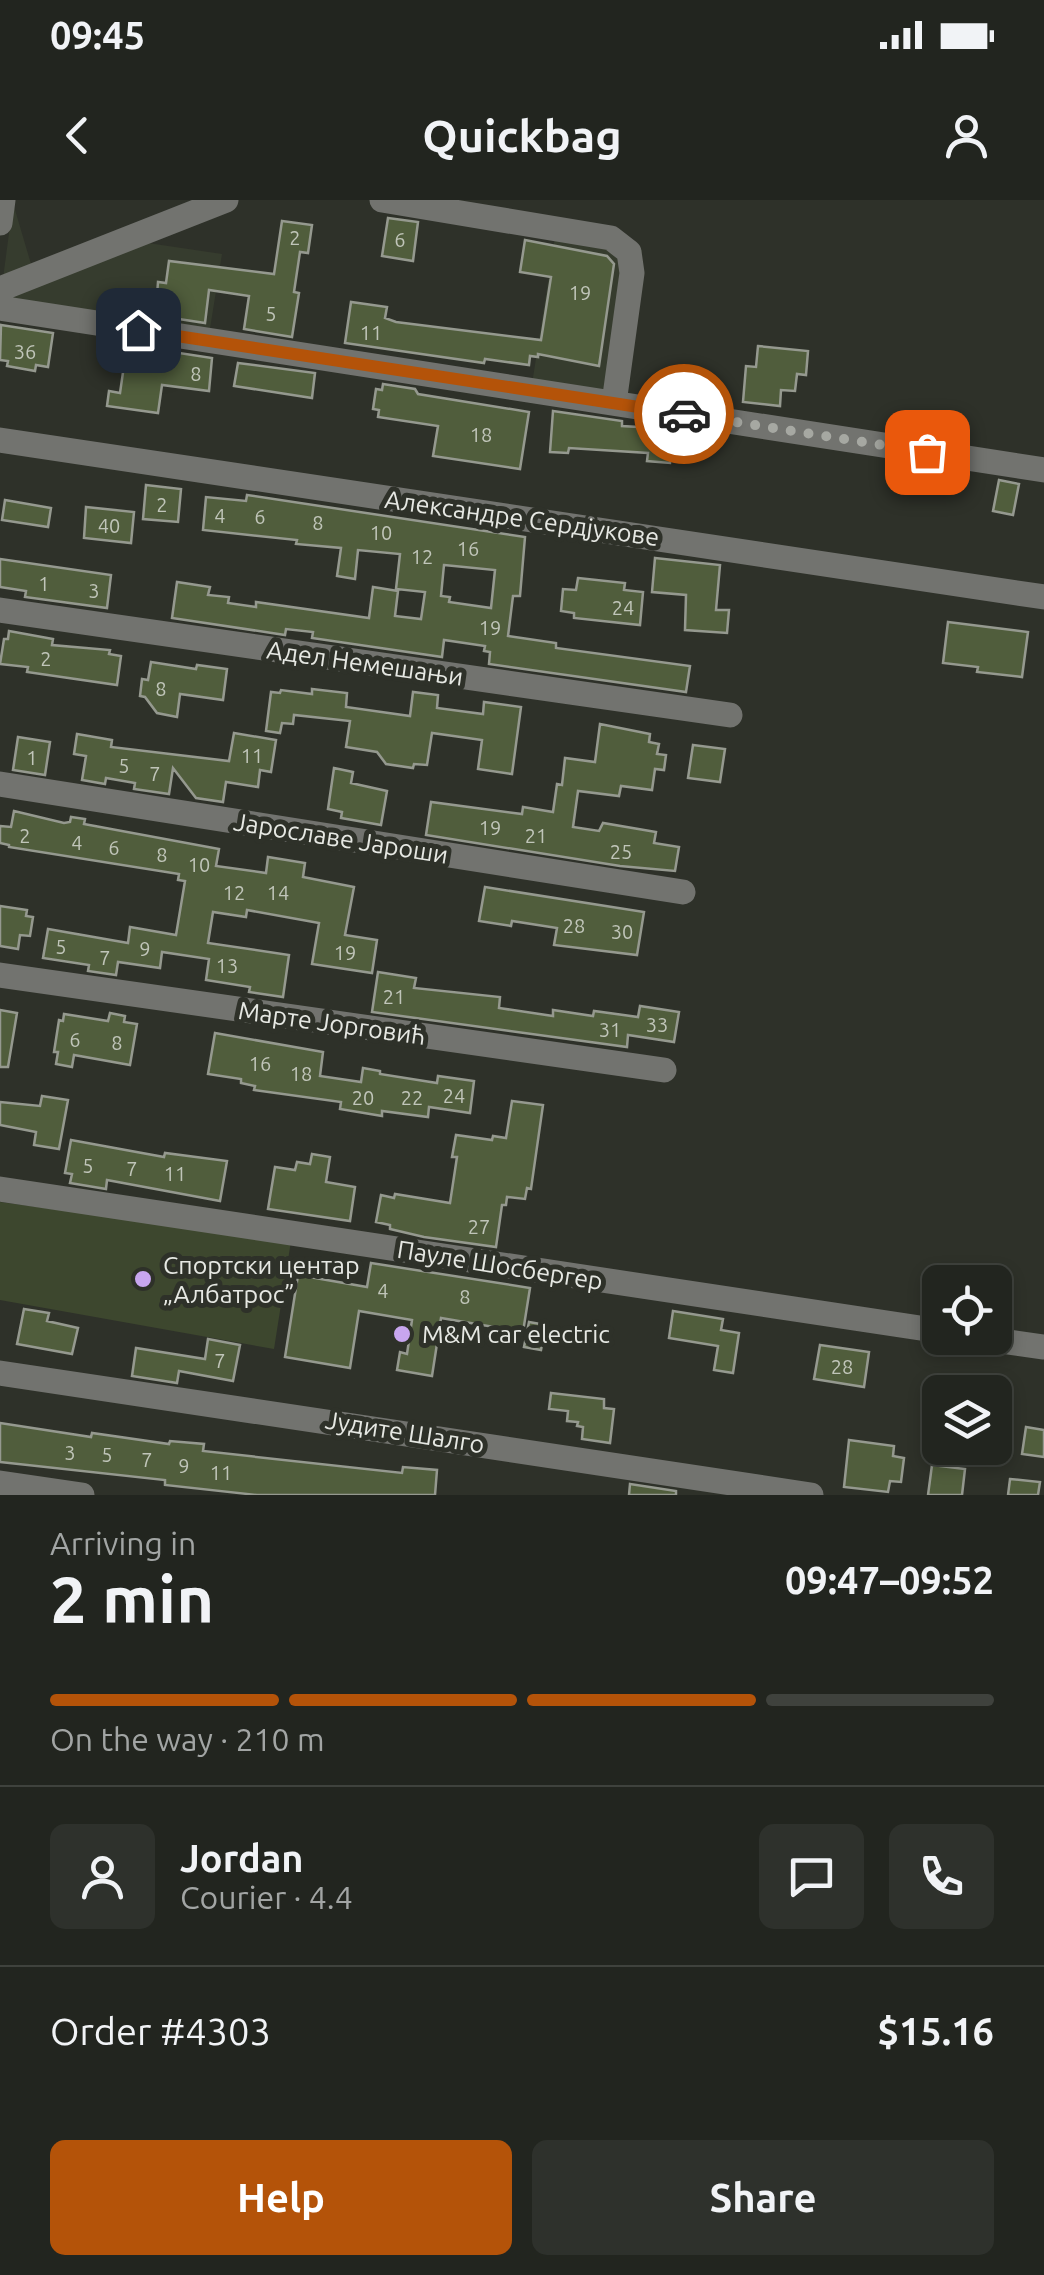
<!DOCTYPE html>
<html lang="en">
<head>
<meta charset="utf-8">
<style>
	:root { --surface:#22251f; --page:#2e312c; --text:#f1f3f6; --muted:#a2a5a4; --line:#3f423d; --accent:#b45309 }
	body { margin:0; font-family:Ubuntu,sans-serif; background:var(--page); color:var(--text); height:100vh; display:flex; flex-direction:column; font-size:38px; white-space:nowrap }
	* { box-sizing:border-box; margin:0 }
	p { font-size:32px; color:var(--muted) }
	.icon { flex:none; width:55px; height:55px; fill:none; stroke:currentColor; stroke-width:2; stroke-linecap:round; stroke-linejoin:round }
	.map { position:relative; height:1295px; overflow:hidden }
	.drawer { display:flex; flex-direction:column; background:var(--surface); flex:1 }
	.drawer>* { flex:none }
	.controls { position:absolute; left:922px; top:1065px; display:grid; gap:20px }
	.controls a { display:grid; place-items:center; width:90px; height:90px; border-radius:15px; background:var(--surface); box-shadow:0 5px 15px #0003,0 0 0 2px var(--line); font-size:50px }
	.pin { position:absolute; display:grid; place-items:center; width:85px; height:85px; color:#fff; margin:-42px; border-radius:20px; box-shadow:0 5px 15px #0006 }
	.courier { position:absolute; display:grid; place-items:center; width:100px; height:100px; margin:-50px; border:8px solid #b45309; border-radius:50%; background:#fff; color:#222; box-shadow:0 2px 12px #0007 }
	.head em { font-style:normal; font-weight:600 }
	.head div { display:flex; flex-direction:column-reverse }
	.head { display:flex; align-items:center; justify-content:space-between; height:170px; padding:0 50px }
	h1 { font-size:65px; font-weight:600; line-height:75px }
	.bar { display:grid; grid-template-columns:repeat(4,1fr); gap:15px 10px; align-content:center; height:120px; padding:0 50px }
	.bar i { height:12px; border-radius:8px; background:var(--line) }
	.bar .active { background:var(--accent) }
	.bar p { grid-column:span 4 }
	.line { display:flex; align-items:center; gap:25px; padding:0 50px; border-top:2px solid var(--line) }
	.line div { flex:1 }
	.round { display:grid; place-items:center; flex:none; width:105px; height:105px; border-radius:15px; background:var(--page) }
	.button { display:flex; gap:20px; margin-top:auto; padding:20px 50px }
	.button a { flex:1; height:115px; border-radius:15px; background:var(--accent); color:#fff; font-size:40px; font-weight:600; line-height:115px; text-align:center }
	.button a+a { background:var(--page); color:var(--text) }
	.status { display:flex; justify-content:space-between; align-items:center; height:70px; padding:0 50px; background:var(--surface); direction:ltr }
	.status svg { height:28px; fill:currentColor }
	header { display:flex; justify-content:space-between; align-items:center; height:130px; padding:0 50px; background:var(--surface); font-size:45px; font-weight:600 }
	.map>svg:first-child { display:block }
	.built { fill:#363c2e }
	.green { fill:#3d472e }
	.building { fill:#505d3c; stroke:#95998f; stroke-width:2.5; fill-rule:evenodd }
	.lines { fill:none; stroke-linecap:round; stroke-linejoin:round }
	.minor { stroke:#72736f; stroke-width:25 }
	.done { stroke:#a6a8a2; stroke-width:10; stroke-dasharray:0 18 }
	.route { stroke:#b45309; stroke-width:12 }
	.poi-dot { fill:#c8a6ef; stroke:#2e3129; stroke-width:4 }
	.labels { text-anchor:middle; dominant-baseline:central; stroke-width:10; stroke-linejoin:round; paint-order:stroke }
	.number-label { font-size:20px; fill:#c0c5b9 }
	.street-label { font-size:25px; fill:#e6e8e3; stroke:#2e3129 }
	.poi-label { font-size:25px; fill:#e6e8e3; stroke:#2e3129; text-anchor:start }
</style>
</head>
<body>
<div class="status"><b>09:45</b><svg viewBox="0 0 49 12"><path d="M0 12V9h3v3zM5 12V6h3v6zM10 12V3h3v9zM15 12V0h3v12zM26 1h20v11H26zM47 4h2v5h-2z"/></svg></div>
<header><svg class="icon" aria-label="back" viewBox="0 0 24 24"><path d="M15 5l-7 7 7 7"/></svg>Quickbag<svg class="icon" aria-label="person" viewBox="0 0 24 24"><circle cx="12" cy="8" r="4"/><path d="M4 21q1-7 8-7t8 7"/></svg></header>
<div class="map">
<svg width="1044" height="1295" viewBox="0 0 1044 1295">
	<rect width="100%" height="100%" fill="#2e3129"/>
	<path class="built" d="M13 3 31 64 114 38 222 54 208 141 0 101Z
		M555 37 642 50 619 198 532 184Z"/>
	<path class="green" d="M0 1002 291 1041 274 1149 0 1100Z"/>
	<path class="building" d="M388 18 418 22 413 61 382 56Z
		M282 21 312 25 308 53 300 52 294 92 299 93 292 137 244 129 249 96 209 90 205 123 133 112 136 93 157 96 158 82 166 83 169 61 274 74Z
		M525 40 607 56 614 64 599 166 538 154V157L530 156 529 165 485 159 484 163 345 143 351 102 387 107 385 118 396 122 541 140 551 77 520 72Z
		M1 125 53 133 48 167 36 165 35 171 7 166 8 161 0 160Z
		M127 145 212 158 209 191 162 185 158 213 107 206 109 191 120 193Z
		M758 146 808 151 806 175 797 174 795 191 781 190 780 206 743 202 746 166 756 167Z
		M238 163 315 173 312 198 234 186Z
		M383 184 415 189 418 194 529 212 520 269 433 256 438 226 378 217 379 210 373 209 376 189 382 190Z
		M553 211 622 221V226L673 229 670 263 647 261 648 253 569 248 568 253 550 252Z
		M999 280 1019 284 1013 315 993 311Z
		M146 285 181 289 178 322 143 319Z
		M247 295 525 337 520 396H513L508 436 556 443V448L690 466 686 492 489 464 490 452 484 451 485 446 444 440 442 457 312 438 313 432 286 429 285 435 172 418 177 382 210 387 208 395 229 397 228 403 256 407V402L369 418 373 387 398 391 395 416 421 419 425 392 396 389 400 354 358 350 355 379 337 376 341 348 296 344 297 340 203 330 206 297 246 301ZM444 365 495 370 491 408 449 402 450 397 441 396Z
		M5 300 51 308 48 327 2 320Z
		M86 307 134 312 131 343 84 338Z
		M655 358 720 365 716 410H729L727 433 685 430 686 395 652 392Z
		M0 359 111 375 107 408 25 397 26 391 0 387Z
		M578 378 625 383 624 390 643 392 640 425 574 418V413L561 411 563 389 576 390Z
		M948 422 1028 432 1022 477 977 472 978 467 943 463Z
		M9 431 53 439 52 445 110 450 109 454 121 456 117 485 27 472 28 467 0 464 4 439H8Z
		M151 462 196 469 197 465 227 469 223 500 180 494 177 517 157 513 145 497 140 496 142 479 148 480Z
		M312 489 347 493 346 507 410 516 413 492 438 495 437 508 483 514 484 502 521 507 512 574 478 569 482 540 432 533 427 565 414 564 413 568 386 564 377 552 346 547 350 521 294 515 293 524 282 523 280 533 266 531 271 492 280 493 281 490 312 494Z
		M600 524 650 534 649 542 659 544 657 554 666 555 664 570 655 569 652 590 621 586 619 596 578 591 573 627 599 631 603 623 656 632 654 643 679 647 675 671 620 666 426 635 431 602 522 614 523 607 553 612 557 584 562 585 565 558 595 562Z
		M234 533 276 540 271 572 260 570 258 587 226 582 223 602 196 598 173 568 169 594 134 589 135 583 106 578 105 584 82 580 86 556 74 554 77 534 112 540 111 547 229 561Z
		M18 537 50 542 45 575 13 570Z
		M693 545 725 549 720 582 688 578Z
		M334 568 353 572 351 583 387 591 381 625 341 618 342 612 328 609Z
		M14 611 64 623 70 622 71 617 85 619 84 624 219 649 216 666 266 673 268 657 305 663 303 677 354 687 345 735 377 740 372 773 312 764 319 723 247 710 246 717 213 712 208 743 289 755 283 797 249 792 250 787 206 780 209 759 162 752 160 768 118 762 116 775 88 771 89 765 43 758 48 729 128 743 130 727 176 735 185 681 178 680 179 674 9 647V645L0 643V626L11 627Z
		M485 687 644 712 637 755 554 745 557 728 512 721 511 726 479 721Z
		M0 706 27 710 26 716 33 717 30 736 20 735 18 749 0 746Z
		M378 772 416 778 414 788 500 797 499 808 553 816V810L593 816 594 811 638 817 640 806 679 812 674 842 628 835 627 847 372 812Z
		M0 810 17 813 8 867H0Z
		M110 813 125 816 124 822 137 824 130 865 74 855 72 867 56 864 58 852H54L59 820 63 821 64 814 108 821Z
		M215 833 323 852 320 876 361 882 363 868 380 871V874L437 883 438 876 474 881 470 913 429 907 428 917 382 911V916L340 909 341 902 254 890 255 886 241 883V879L208 874Z
		M42 896 68 900 59 949 34 945 36 932 0 925V902L40 906Z
		M512 901 543 905 531 989 527 988 525 999 507 997 506 1005H502L496 1047 424 1037 390 1029V1025L376 1022 381 995 394 998 395 994 450 1003 457 957H452L456 935 492 940 493 936 506 938Z
		M71 940 164 957 165 953 227 961 220 1001 107 980 106 989 70 983 72 974 65 973Z
		M312 954 330 957 326 982 355 987 350 1021 268 1009 275 967 295 970 297 962 310 964Z
		M371 1063 530 1088 523 1132 441 1118 432 1176 397 1170 400 1152 407 1154 412 1120 359 1111 350 1168 285 1157 298 1075 367 1087Z
		M24 1109 49 1113 47 1121 78 1128 72 1154 17 1144Z
		M673 1111 723 1119 721 1130 739 1133 733 1173 714 1170 718 1146 669 1138Z
		M529 1122 546 1125 541 1150 524 1147Z
		M208 1139 240 1145 233 1181 179 1171 177 1183 132 1176 136 1148 205 1159Z
		M820 1145 869 1152 864 1187 814 1179Z
		M551 1193 604 1199V1208L614 1209 610 1243 582 1239 583 1227 577 1226 578 1222 567 1221 568 1211 549 1209Z
		M0 1223 91 1237 92 1233 169 1244 170 1241 204 1244 203 1251 402 1273 403 1267 437 1270 435 1295H257L165 1285V1280L0 1262Z
		M1026 1227 1044 1230V1257L1022 1254Z
		M849 1240 894 1246 893 1256 904 1258 901 1282 890 1281 888 1292 844 1287Z
		M932 1265 965 1269 962 1295H928Z
		M1010 1279 1040 1282 1038 1295H1008Z
		M630 1284 676 1291V1295H629Z"/>
	<g class="lines">
		<path class="minor" d="M382 0 611 38 629 52 632 73 614 203
			M0 23 3 0
			M0 89 226 0
			M0 108 1044 270
			M0 240 1044 397
			M0 410 730 515
			M0 584 683 692
			M0 775 664 870
			M0 989 940 1131
			M980 1138 1044 1147
			M0 1173 811 1295
			M0 1283 82 1295"/>
	</g>
	<g class="lines">
		<path class="done" d="M684 214 927 252"/>
		<path class="route" d="M138 130 684 214"/>
	</g>
	<g class="poi-dot">
		<circle cx="143" cy="1079" r="10"/>
		<circle cx="402" cy="1134" r="10"/>
	</g>
	<g class="labels">
		<g class="number-label">
			<text x="295" y="37">2</text>
			<text x="400" y="39">6</text>
			<text x="580" y="92">19</text>
			<text x="271" y="113">5</text>
			<text x="371" y="132">11</text>
			<text x="25" y="151">36</text>
			<text x="196" y="173">8</text>
			<text x="481" y="234">18</text>
			<text x="162" y="304">2</text>
			<text x="220" y="315">4</text>
			<text x="260" y="316">6</text>
			<text x="318" y="322">8</text>
			<text x="109" y="325">40</text>
			<text x="381" y="332">10</text>
			<text x="468" y="348">16</text>
			<text x="422" y="356">12</text>
			<text x="44" y="383">1</text>
			<text x="94" y="390">3</text>
			<text x="623" y="407">24</text>
			<text x="490" y="427">19</text>
			<text x="46" y="458">2</text>
			<text x="161" y="488">8</text>
			<text x="252" y="555">11</text>
			<text x="32" y="557">1</text>
			<text x="124" y="565">5</text>
			<text x="155" y="573">7</text>
			<text x="490" y="627">19</text>
			<text x="25" y="635">2</text>
			<text x="536" y="635">21</text>
			<text x="77" y="642">4</text>
			<text x="114" y="647">6</text>
			<text x="621" y="651">25</text>
			<text x="162" y="654">8</text>
			<text x="199" y="664">10</text>
			<text x="234" y="692">12</text>
			<text x="278" y="692">14</text>
			<text x="574" y="725">28</text>
			<text x="622" y="731">30</text>
			<text x="61" y="746">5</text>
			<text x="145" y="748">9</text>
			<text x="345" y="752">19</text>
			<text x="105" y="757">7</text>
			<text x="227" y="765">13</text>
			<text x="394" y="796">21</text>
			<text x="657" y="824">33</text>
			<text x="610" y="829">31</text>
			<text x="75" y="839">6</text>
			<text x="117" y="842">8</text>
			<text x="260" y="863">16</text>
			<text x="301" y="873">18</text>
			<text x="454" y="895">24</text>
			<text x="363" y="897">20</text>
			<text x="412" y="897">22</text>
			<text x="88" y="965">5</text>
			<text x="132" y="968">7</text>
			<text x="175" y="973">11</text>
			<text x="479" y="1026">27</text>
			<text x="383" y="1090">4</text>
			<text x="465" y="1096">8</text>
			<text x="220" y="1160">7</text>
			<text x="842" y="1166">28</text>
			<text x="70" y="1252">3</text>
			<text x="107" y="1254">5</text>
			<text x="147" y="1259">7</text>
			<text x="184" y="1265">9</text>
			<text x="221" y="1272">11</text>
		</g>
		<g class="street-label">
			<text transform="translate(522 318) rotate(8)">Александре Сердјукове</text>
			<text transform="translate(365 463) rotate(8)">Адел Немешањи</text>
			<text transform="translate(341 638) rotate(9)">Јарославе Јароши</text>
			<text transform="translate(332 823) rotate(8)">Марте Јорговић</text>
			<text transform="translate(500 1065) rotate(9)">Пауле Шосбергер</text>
			<text transform="translate(405 1232) rotate(9)">Јудите Шалго</text>
		</g>
		<g class="poi-label">
			<text x="163" y="1065">Спортски центар<tspan x="163" dy="29">„Албатрос”</tspan></text>
			<text x="422" y="1134">M&amp;M car electric</text>
		</g>
	</g>
</svg>
<div class="controls">
<a><svg class="icon" aria-label="locate" viewBox="0 0 24 24"><circle cx="12" cy="12" r="6"/><path d="M12 2v4M12 18v4M2 12h4M18 12h4"/></svg></a>
<a><svg class="icon" aria-label="layers" viewBox="0 0 24 24"><path d="M12 4l9 5-9 5-9-5zM3 14l9 5 9-5"/></svg></a>
</div>
<div class="pin" style="left:927px;top:252px;background:#ea580c"><svg class="icon" aria-label="bag" viewBox="0 0 24 24"><path d="M5 8h14l-1 12H6zM9 8a3 3 0 0 1 6 0"/></svg></div>
<div class="pin" style="left:138px;top:130px;background:#1f2937"><svg class="icon" aria-label="home" viewBox="0 0 24 24"><path d="M3 11l9-7 9 7M6 9v11h12V9"/></svg></div>
<div class="courier" style="left:684px;top:214px"><svg class="icon" aria-label="car" viewBox="0 0 24 24"><path d="M5 17H2v-5l4-1 3-4h7l3 4 3 1v5h-3M9 17h6M6 11h13"/><circle cx="7" cy="17" r="2"/><circle cx="17" cy="17" r="2"/></svg></div>
</div>
<section class="drawer">
<div class="head"><div><h1>2 min</h1><p>Arriving in</p></div><em>09:47–09:52</em></div>
<div class="bar"><i class="active"></i><i class="active"></i><i class="active"></i><i></i><p>On the way · 210 m</p></div>
<div class="line" style="height:180px"><a class="round"><svg class="icon" aria-label="person" viewBox="0 0 24 24"><circle cx="12" cy="8" r="4"/><path d="M4 21q1-7 8-7t8 7"/></svg></a><div><b>Jordan</b><p>Courier · 4.4</p></div><a class="round"><svg class="icon" aria-label="chat" viewBox="0 0 24 24"><path d="M4 5h16v11H9l-5 4z"/></svg></a><a class="round"><svg class="icon" aria-label="phone" viewBox="0 0 24 24"><path d="M5 4h4l2 5-3 2q2 4 5 5l2-3 5 2v4C11 20 4 13 5 4z"/></svg></a></div>
<div class="line" style="height:130px"><div>Order #4303</div><b>$15.16</b></div>
<div class="button"><a>Help</a><a>Share</a></div>
</section>
</body>
</html>
